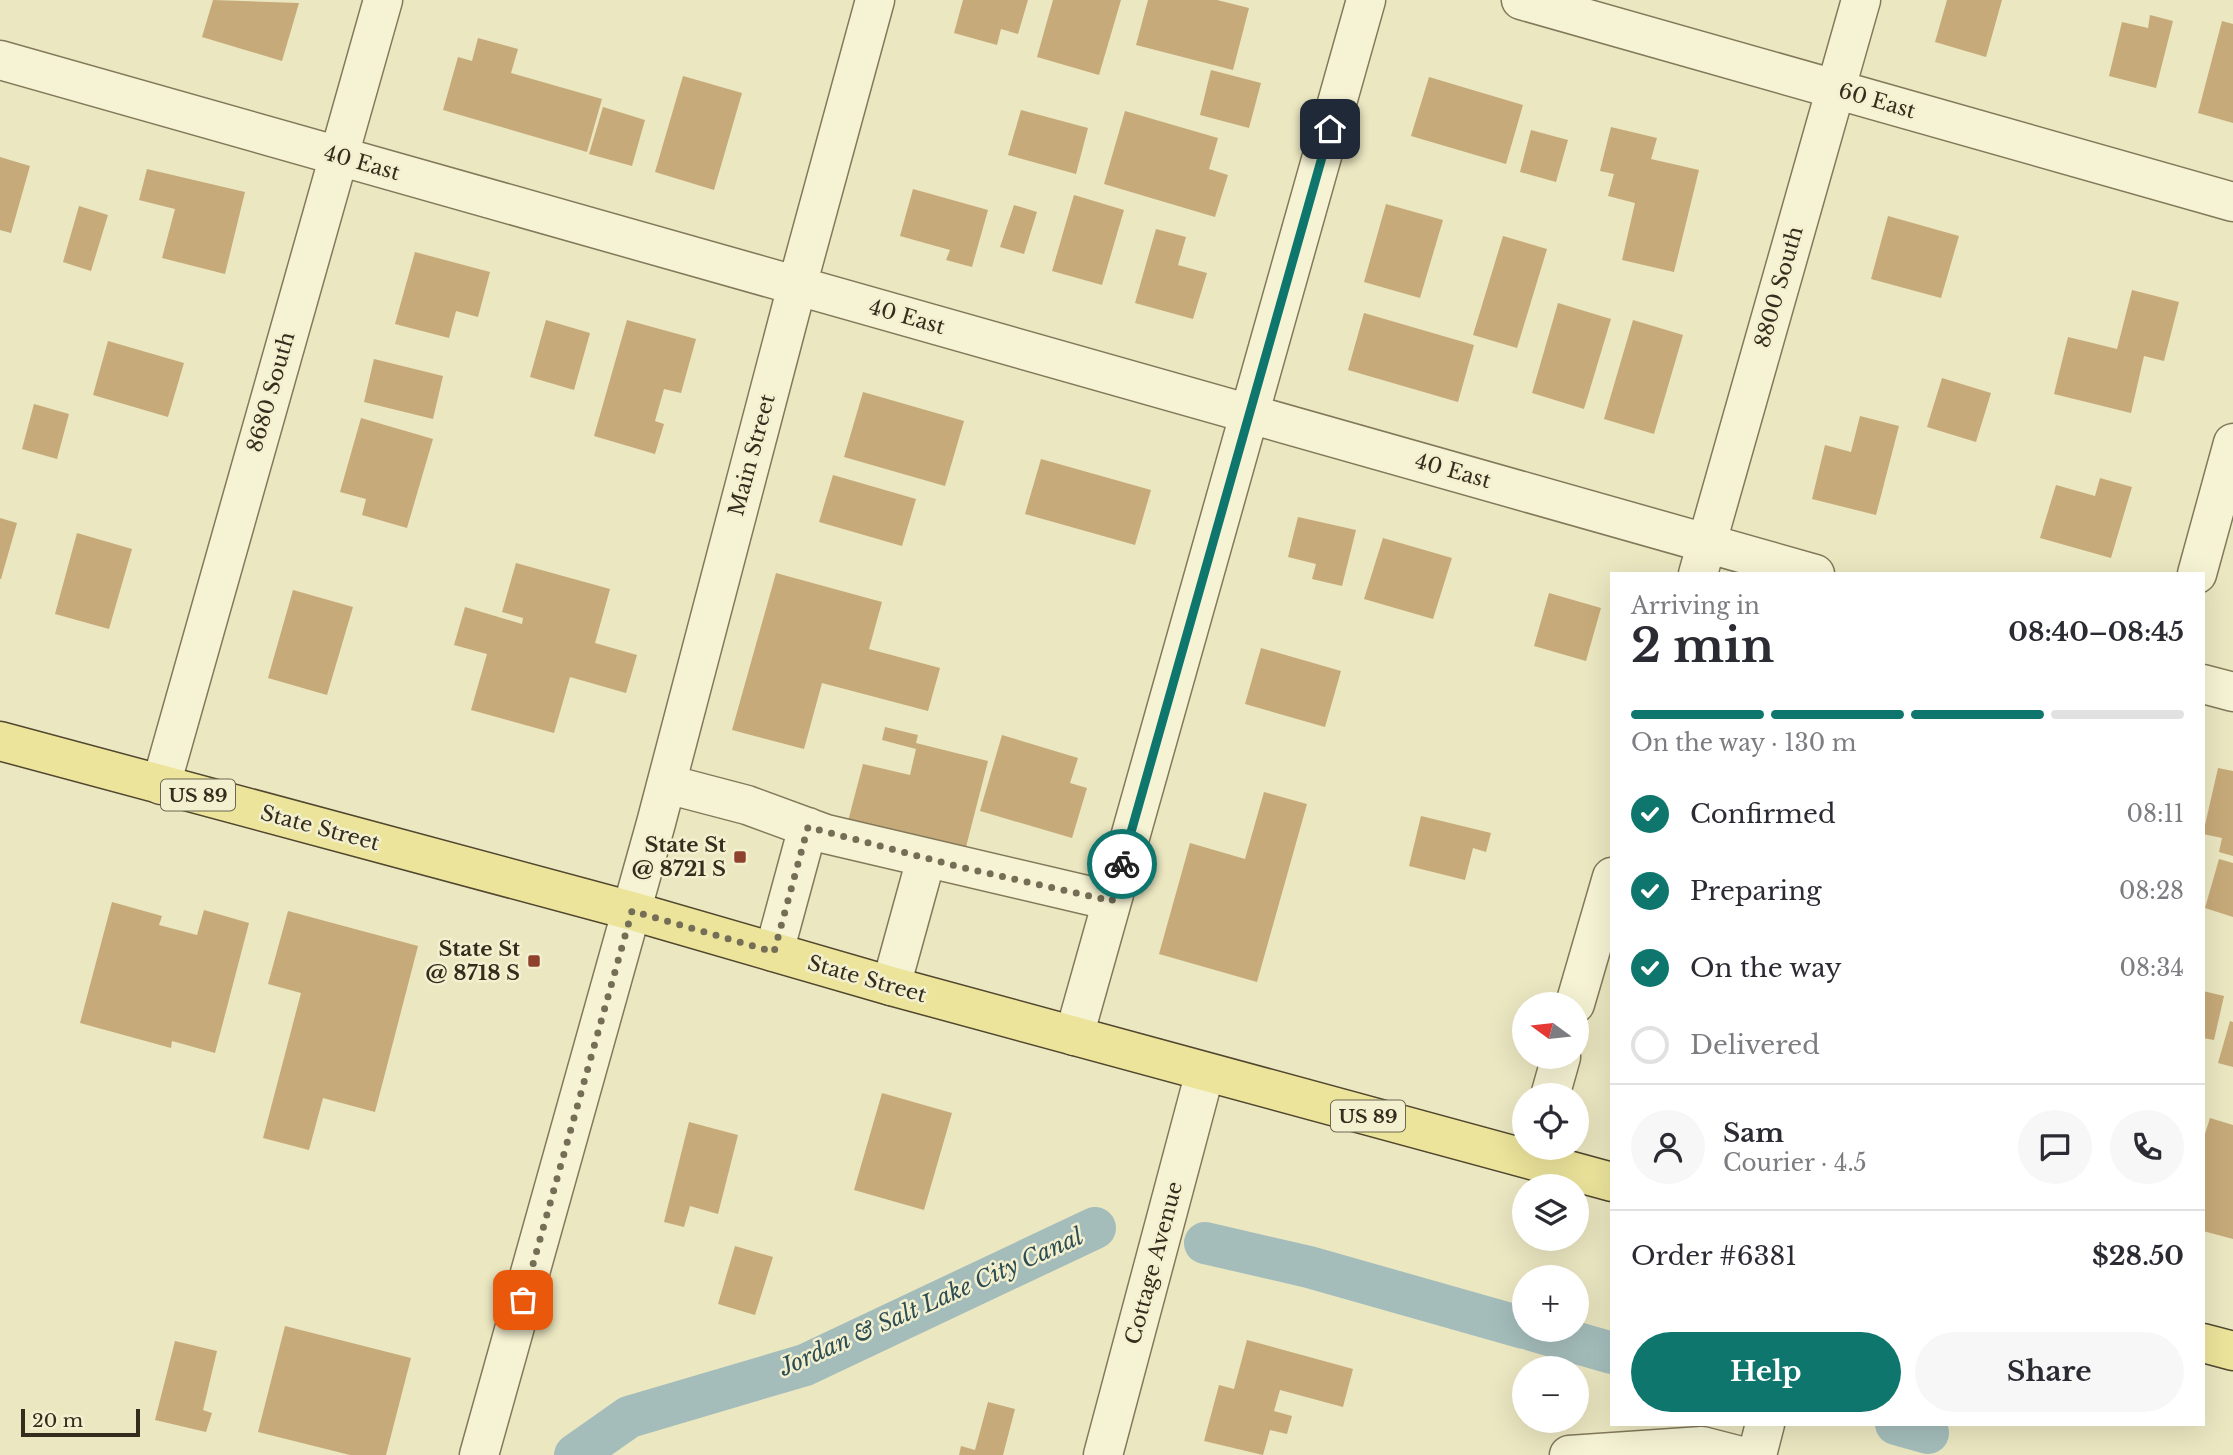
<!DOCTYPE html>
<html lang="en">
<head>
<meta charset="utf-8">
<style>
	:root { --surface:#fff; --page:#f7f7f7; --text:#2b2b33; --muted:#7c7c81; --line:#e1e1e2; --accent:#0f766e }
	body { margin:0; font-family:"Libre Baskerville",serif; background:var(--page); color:var(--text); height:100vh; display:flex; flex-direction:column; font-size:26px; white-space:nowrap }
	* { box-sizing:border-box; margin:0 }
	p { font-size:23px; color:var(--muted) }
	.icon { flex:none; width:38px; height:38px; fill:none; stroke:currentColor; stroke-width:2; stroke-linecap:round; stroke-linejoin:round }
	.map { position:relative; flex:1; overflow:hidden }
	.panel { position:absolute; left:1610px; top:572px; width:595px; height:854px; display:flex; flex-direction:column; background:var(--surface); border-radius:0px; box-shadow:0 7px 28px #0002 }
	.panel>* { flex:none }
	.needle { width:46px; rotate:285deg }
	.tools { position:absolute; left:1512px; top:992px; display:grid; gap:14px }
	.tools a { display:grid; place-items:center; width:77px; height:77px; border-radius:50%; background:var(--surface); box-shadow:0 7px 28px #0002; font-size:35px }
	.scale { position:absolute; left:21px; bottom:18px; width:119px; box-sizing:border-box; padding-left:7px; border:4px solid #342d1d; border-top:0; font-size:19px; line-height:24px; white-space:nowrap; color:#342d1d; -webkit-text-stroke:5px #f3f0d0; paint-order:stroke }
	.pin { position:absolute; display:grid; place-items:center; width:60px; height:60px; color:#fff; margin:-30px; border-radius:14px; box-shadow:0 4px 10px #0006 }
	.courier { position:absolute; display:grid; place-items:center; width:70px; height:70px; margin:-35px; border:5px solid #0f766e; border-radius:50%; background:#fff; color:#222; box-shadow:0 2px 9px #0007 }
	.summary em { font-style:normal; font-weight:700 }
	.summary div { display:flex; flex-direction:column-reverse }
	.summary { display:flex; align-items:center; justify-content:space-between; height:119px; padding:0 21px }
	h1 { font-size:46px; font-weight:700; line-height:52px }
	.bar { display:grid; grid-template-columns:repeat(4,1fr); gap:10px 7px; align-content:center; height:84px; padding:0 21px }
	.bar i { height:9px; border-radius:5px; background:var(--line) }
	.bar .selected { background:var(--accent) }
	.bar p { grid-column:span 4 }
	.line { display:flex; align-items:center; gap:18px; padding:0 21px; border-top:2px solid var(--line) }
	.line div { flex:1 }
	.round { display:grid; place-items:center; flex:none; width:74px; height:74px; border-radius:37px; background:var(--page) }
	ol { padding:0 21px; list-style:none }
	li { display:flex; align-items:center; gap:21px; height:77px }
	li p { margin-inline-start:auto }
	li .icon { padding:7px; border-radius:50%; background:var(--accent); color:#fff; stroke-width:4 }
	li:last-child { color:var(--muted) }
	li i { width:38px; height:38px; border:4px solid var(--line); border-radius:50% }
	.action { display:flex; gap:14px; margin-top:auto; padding:14px 21px }
	.action a { flex:1; height:80px; border-radius:42px; background:var(--accent); color:#fff; font-size:28px; font-weight:700; line-height:80px; text-align:center }
	.action a+a { background:var(--page); color:var(--text) }
	.map>svg:first-child { display:block }
	.lines { fill:none; stroke-linecap:round; stroke-linejoin:round }
	.canal { stroke:#a4bdbb; stroke-width:42 }
	.building { fill:#c7aa79 }
	.minor-casing { stroke:#83795a; stroke-width:41 }
	.major-casing { stroke:#51462e; stroke-width:41 }
	.minor { stroke:#f6f3d4; stroke-width:38 }
	.major { stroke:#ece49b; stroke-width:38 }
	.done { stroke:#746e56; stroke-width:7; stroke-dasharray:0 12.6 }
	.route { stroke:#0f766e; stroke-width:9 }
	.poi-dot { fill:#8e422e; stroke:#f3f0d0; stroke-width:2.5 }
	.labels { text-anchor:middle; dominant-baseline:central; stroke-width:5; stroke-linejoin:round; paint-order:stroke }
	.shield { fill:#f3f0d0; stroke:#6d6853; stroke-width:2 }
	.shield-label { font-size:19px; font-weight:bold; fill:#342d1d }
	.street-label { font-size:21px; fill:#342d1d; stroke:#f3f0d0 }
	.poi-label { font-size:21px; font-weight:bold; fill:#342d1d; stroke:#f3f0d0; text-anchor:end }
	.water-label { font-size:23px; font-style:italic; fill:#2d4d53; stroke:#f3f0d0 }
</style>
</head>
<body>
<div class="map">
<svg width="2233" height="1455" viewBox="0 0 2233 1455">
	<rect width="100%" height="100%" fill="#ebe7c1"/>
	<g class="lines">
		<path class="canal" d="M1205 1243 1309 1267 1524 1328
			M1532 1330 1612 1353
			M1896 1424 1928 1433
			M575 1455 629 1417 805 1365 1095 1228"/>
	</g>
	<path class="building" d="M213 0 299 3 282 61 202 37Z
		M963 0H1028L1018 34 1001 29 997 45 954 33Z
		M1053 0H1121L1099 75 1037 57Z
		M1148 0H1217L1249 8 1233 70 1136 45Z
		M1947 0H2002L1986 57 1935 42Z
		M2150 15 2173 21 2156 88 2109 76 2122 22 2148 28Z
		M2222 21 2233 24V123L2198 113Z
		M478 38 518 49 511 73 602 99 587 152 443 110 458 57 472 61Z
		M1211 70 1261 83 1249 128 1200 115Z
		M683 76 742 93 714 190 655 172Z
		M1429 77 1523 105 1506 164 1411 136Z
		M603 107 645 120 632 166 589 154Z
		M1021 110 1088 128 1076 174 1008 155Z
		M1125 111 1218 138 1209 169 1228 175 1215 217 1104 184Z
		M1611 127 1657 138 1651 159 1699 170 1674 272 1622 260 1635 203 1608 196 1614 174 1600 171Z
		M1531 130 1568 140 1556 182 1520 172Z
		M0 157 30 166 11 233 0 230Z
		M147 169 245 192 225 274 162 258 175 209 139 200Z
		M913 189 988 210 972 267 946 260 950 250 900 236Z
		M1074 195 1124 210 1102 285 1052 271Z
		M1386 204 1443 220 1420 298 1364 282Z
		M1014 205 1037 212 1024 254 1000 247Z
		M79 206 108 215 91 271 63 262Z
		M1888 216 1959 236 1941 298 1871 279Z
		M1156 229 1186 237 1178 265 1207 273 1193 319 1135 303Z
		M1503 236 1547 249 1517 348 1473 335Z
		M415 252 490 272 478 317 456 311 449 338 395 324Z
		M2132 290 2179 302 2164 361 2144 356 2131 413 2054 394 2068 337 2117 349Z
		M1558 303 1611 319 1584 409 1532 393Z
		M1364 313 1474 345 1458 402 1348 370Z
		M546 320 590 333 574 390 530 377Z
		M627 320 696 339 681 393 664 389 655 421 664 424 655 454 594 436Z
		M1633 320 1683 335 1654 434 1604 419Z
		M108 341 184 363 168 417 93 395Z
		M374 359 443 376 433 419 364 402Z
		M1942 378 1991 393 1976 442 1927 427Z
		M863 392 964 421 945 486 844 457Z
		M34 404 69 414 57 459 22 449Z
		M1860 416 1899 426 1876 515 1812 499 1825 445 1851 452Z
		M361 418 433 439 407 528 362 515 366 499 340 492Z
		M1041 459 1151 490 1135 545 1025 514Z
		M833 475 916 499 902 546 819 522Z
		M2100 478 2132 487 2111 558 2040 538 2056 485 2095 496Z
		M1298 517 1356 530 1342 586 1312 579 1316 564 1288 557Z
		M0 518 17 523 1 579H0Z
		M77 533 132 549 109 629 55 614Z
		M1383 538 1452 558 1433 619 1364 599Z
		M516 563 610 589 595 643 637 655 626 693 570 677 554 733 471 710 487 654 454 645 465 607 522 624 523 618 502 612Z
		M776 573 882 602 869 649 940 668 928 711 822 683 804 749 732 730Z
		M293 590 353 607 327 695 268 678Z
		M1549 593 1601 608 1586 661 1534 646Z
		M1261 648 1341 671 1325 727 1245 704Z
		M885 727 918 735 916 743 988 761 964 855 847 825 863 764 910 775 916 749 882 740Z
		M1002 735 1078 758 1070 783 1087 788 1072 838 980 811Z
		M2218 768 2233 771V856L2219 852 2222 838 2203 834Z
		M1264 792 1307 804 1257 982 1159 954 1190 843 1245 859Z
		M1421 816 1491 833 1486 852 1473 848 1465 880 1409 866Z
		M2219 859 2233 863V917L2205 908Z
		M112 902 162 916 159 925 197 935 204 910 249 923 215 1053 172 1041 171 1048 80 1023Z
		M288 911 418 946 375 1112 323 1098 309 1150 263 1138 301 993 268 984Z
		M2203 991 2224 996 2214 1040 2203 1038Z
		M2230 1021 2233 1022V1067L2218 1063Z
		M882 1093 952 1113 924 1210 854 1190Z
		M2210 1118 2233 1125V1239L2203 1231V1140Z
		M689 1122 738 1135 718 1214 690 1206 684 1227 664 1222Z
		M735 1246 773 1257 755 1315 718 1304Z
		M285 1326 411 1358 386 1455H350L258 1432Z
		M1247 1340 1353 1369 1343 1407 1280 1390 1274 1411 1292 1416 1287 1434 1270 1430 1263 1455 1204 1441 1219 1385 1234 1389Z
		M175 1341 217 1351 203 1410 212 1413 206 1432 155 1420Z
		M988 1402 1015 1409 1003 1455H959L961 1446 975 1450Z"/>
	<g class="lines">
		<g class="minor-casing">
			<path id="minor" d="M1521 0 2233 202
				M0 60 1815 574
				M1698 574 1861 0
				M2197 574 2233 443
				M2203 684 2233 692
				M667 784 747 805 826 834 1112 901
				M161 785 383 0
				M774 952 808 827
				M891 986 926 859
				M1575 1004 1612 877
				M1074 1036 1366 0
				M1550 1096 1561 1057
				M479 1455 656 823 797 286 875 0
				M1103 1455 1205 1072
				M1569 1455 1702 1446 1737 1455
				M1757 1455 1765 1424"/>
		</g>
		<g class="major-casing">
			<path id="major" d="M0 741 632 911 891 986 1612 1182
				M2203 1343 2233 1351"/>
		</g>
		<use href="#minor" class="minor"/>
		<use href="#major" class="major"/>
	</g>
	<g class="lines">
		<path class="done" d="M523 1300 632 911 774 952 808 827 956 866 1112 901 1122 864"/>
		<path class="route" d="M1122 864 1330 129"/>
	</g>
	<g class="poi-dot">
		<rect x="733" y="850" width="14" height="14" rx="3.5"/>
		<rect x="527" y="954" width="14" height="14" rx="3.5"/>
	</g>
	<g class="labels">
		<g class="shield">
			<rect x="161" y="779.5" width="74" height="31" rx="5"/>
			<rect x="1331" y="1100.5" width="74" height="31" rx="5"/>
		</g>
		<g class="shield-label">
			<text x="198" y="795">US 89</text>
			<text x="1368" y="1116">US 89</text>
		</g>
		<g class="street-label">
			<text transform="translate(1877 101) rotate(16)">60 East</text>
			<text transform="translate(362 163) rotate(16)">40 East</text>
			<text transform="translate(1779 287) rotate(-74)">8800 South</text>
			<text transform="translate(907 317) rotate(16)">40 East</text>
			<text transform="translate(271 392) rotate(-74)">8680 South</text>
			<text transform="translate(752 455) rotate(-75)">Main Street</text>
			<text transform="translate(1453 471) rotate(16)">40 East</text>
			<text transform="translate(320 828) rotate(15)">State Street</text>
			<text transform="translate(867 979) rotate(16)">State Street</text>
			<text transform="translate(1154 1263) rotate(-75)">Cottage Avenue</text>
		</g>
		<g class="poi-label">
			<text x="726" y="845">State St<tspan x="726" dy="24">@ 8721 S</tspan></text>
			<text x="520" y="949">State St<tspan x="520" dy="24">@ 8718 S</tspan></text>
		</g>
		<g class="water-label">
			<text transform="translate(931 1302) rotate(-24)">Jordan &amp; Salt Lake City Canal</text>
		</g>
	</g>
</svg>
<div class="tools">
<a><svg class="needle" viewBox="-14 -14 28 28"><path d="M0-13l5 13h-10z" fill="#e53935"/><path d="M0 13l5-13h-10z" fill="#7c7c81"/></svg></a>
<a><svg class="icon" aria-label="locate" viewBox="0 0 24 24"><circle cx="12" cy="12" r="6"/><path d="M12 2v4M12 18v4M2 12h4M18 12h4"/></svg></a>
<a><svg class="icon" aria-label="layers" viewBox="0 0 24 24"><path d="M12 4l9 5-9 5-9-5zM3 14l9 5 9-5"/></svg></a>
<a>+</a>
<a>−</a>
</div>
<div class="scale">20 m</div>
<div class="pin" style="left:523px;top:1300px;background:#ea580c"><svg class="icon" aria-label="bag" viewBox="0 0 24 24"><path d="M5 8h14l-1 12H6zM9 8a3 3 0 0 1 6 0"/></svg></div>
<div class="pin" style="left:1330px;top:129px;background:#1f2937"><svg class="icon" aria-label="home" viewBox="0 0 24 24"><path d="M3 11l9-7 9 7M6 9v11h12V9"/></svg></div>
<div class="courier" style="left:1122px;top:864px"><svg class="icon" aria-label="bike" viewBox="0 0 24 24"><circle cx="6" cy="16" r="4"/><circle cx="18" cy="16" r="4"/><path d="M6 16l4-8h5l3 8M10 8l3 8H6M13 5h3"/></svg></div>
<section class="panel">
<div class="summary"><div><h1>2 min</h1><p>Arriving in</p></div><em>08:40–08:45</em></div>
<div class="bar"><i class="selected"></i><i class="selected"></i><i class="selected"></i><i></i><p>On the way · 130 m</p></div>
<ol>
<li><svg class="icon" aria-label="check" viewBox="0 0 24 24"><path d="M5 12l5 5 9-10"/></svg>Confirmed<p>08:11</p></li>
<li><svg class="icon" aria-label="check" viewBox="0 0 24 24"><path d="M5 12l5 5 9-10"/></svg>Preparing<p>08:28</p></li>
<li><svg class="icon" aria-label="check" viewBox="0 0 24 24"><path d="M5 12l5 5 9-10"/></svg>On the way<p>08:34</p></li>
<li><i></i>Delivered</li>
</ol>
<div class="line" style="height:126px"><a class="round"><svg class="icon" aria-label="person" viewBox="0 0 24 24"><circle cx="12" cy="8" r="4"/><path d="M4 21q1-7 8-7t8 7"/></svg></a><div><b>Sam</b><p>Courier · 4.5</p></div><a class="round"><svg class="icon" aria-label="chat" viewBox="0 0 24 24"><path d="M4 5h16v11H9l-5 4z"/></svg></a><a class="round"><svg class="icon" aria-label="phone" viewBox="0 0 24 24"><path d="M5 4h4l2 5-3 2q2 4 5 5l2-3 5 2v4C11 20 4 13 5 4z"/></svg></a></div>
<div class="line" style="height:91px"><div>Order #6381</div><b>$28.50</b></div>
<div class="action"><a>Help</a><a>Share</a></div>
</section>
</div>
</body>
</html>
